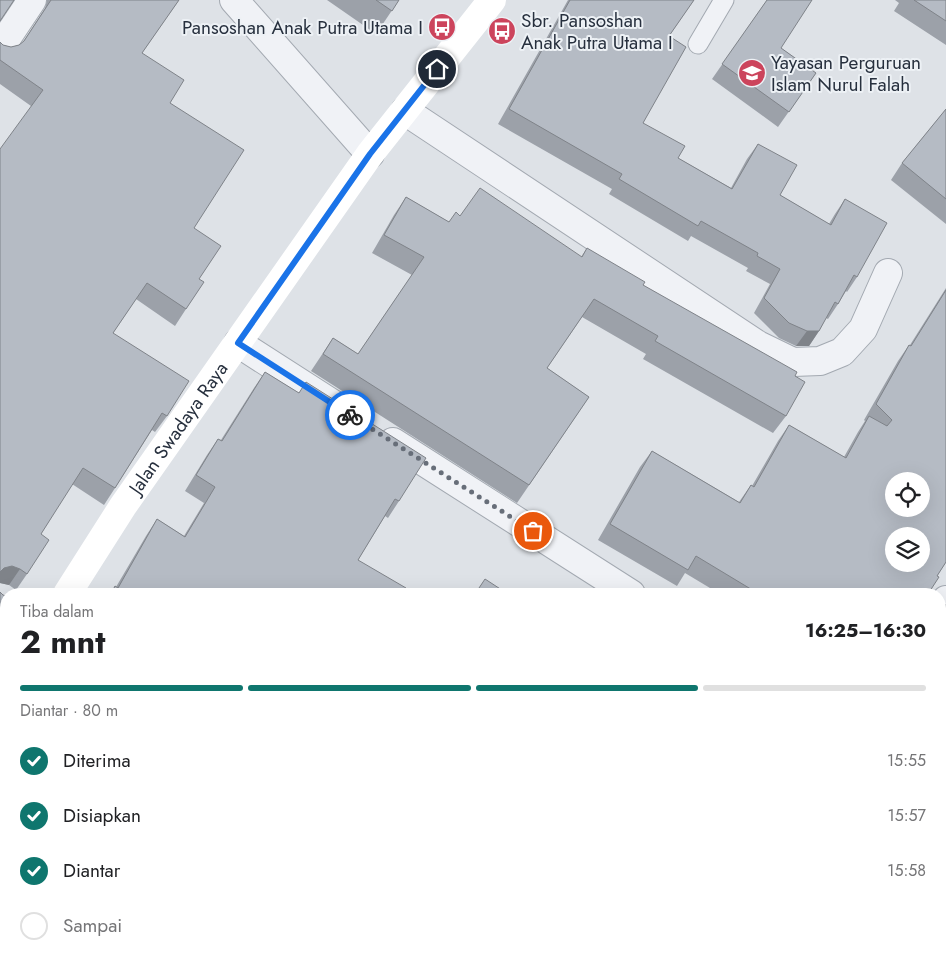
<!DOCTYPE html>
<html lang="id">
<head>
<meta charset="utf-8">
<style>
	:root { --surface:#fff; --page:#f2f2f2; --text:#202124; --muted:#757577; --line:#e0e0e0; --accent:#0f766e }
	body { margin:0; font-family:Jost,sans-serif; background:var(--page); color:var(--text); height:100vh; display:flex; flex-direction:column; font-size:19px; white-space:nowrap }
	* { box-sizing:border-box; margin:0 }
	p { font-size:16px; color:var(--muted) }
	.icon { flex:none; width:28px; height:28px; fill:none; stroke:currentColor; stroke-width:2; stroke-linecap:round; stroke-linejoin:round }
	.map { position:relative; flex:1; overflow:hidden }
	.side { position:absolute; left:0px; top:588px; width:946px; height:376px; display:flex; flex-direction:column; background:var(--surface); border-radius:20px 20px 0 0; box-shadow:0 5px 20px #0002 }
	.side>* { flex:none }
	.controls { position:absolute; left:885px; top:472px; display:grid; gap:10px }
	.controls a { display:grid; place-items:center; width:45px; height:45px; border-radius:50%; background:var(--surface); box-shadow:0 5px 20px #0002; font-size:25px }
	.pin { position:absolute; display:grid; place-items:center; width:42px; height:42px; color:#fff; margin:-21px; border:2px solid #fff; border-radius:50%; box-shadow:0 1px 5px #0007 }
	.courier { position:absolute; display:grid; place-items:center; width:50px; height:50px; margin:-25px; border:4px solid #1a73e8; border-radius:50%; background:#fff; color:#222; box-shadow:0 1px 6px #0007 }
	.summary em { font-style:normal; font-weight:700 }
	.summary div { display:flex; flex-direction:column-reverse }
	.summary { display:flex; align-items:center; justify-content:space-between; height:85px; padding:0 20px }
	h1 { font-size:32px; font-weight:700; line-height:38px }
	.bar { display:grid; grid-template-columns:repeat(4,1fr); gap:8px 5px; align-content:center; height:60px; padding:0 20px }
	.bar i { height:6px; border-radius:4px; background:var(--line) }
	.bar .active { background:var(--accent) }
	.bar p { grid-column:span 4 }
	ol { padding:0 20px; list-style:none }
	li { display:flex; align-items:center; gap:15px; height:55px }
	li p { margin-inline-start:auto }
	li .icon { padding:5px; border-radius:50%; background:var(--accent); color:#fff; stroke-width:4 }
	li:last-child { color:var(--muted) }
	li i { width:28px; height:28px; border:2px solid var(--line); border-radius:50% }
	.map>svg:first-child { display:block }
	.lines { fill:none; stroke-linecap:round; stroke-linejoin:round }
	.lane-casing { stroke:#a3a9b1; stroke-width:21 }
	.street-casing { stroke:#a3a9b1; stroke-width:30 }
	.lane { stroke:#f0f2f6; stroke-width:19 }
	.street { stroke:#f0f2f6; stroke-width:28 }
	.secondary { stroke:#fff; stroke-width:28 }
	.wall { fill:#9ca1a9 }
	.shaded-wall { fill:#7f8389 }
	.building { fill:#b5bbc4; stroke:#7f8389; fill-rule:evenodd }
	.done { stroke:#676e79; stroke-width:5; stroke-dasharray:0 9 }
	.route { stroke:#1a73e8; stroke-width:6 }
	.labels { text-anchor:middle; dominant-baseline:central; stroke-width:4; stroke-linejoin:round; paint-order:stroke }
	.poi-label { font-size:19px; fill:#27303e; stroke:#edf1f5; text-anchor:start }
	.street-label { font-size:19px; fill:#27303e; stroke:#edf1f5 }
</style>
</head>
<body>
<div class="map">
<svg width="946" height="963" viewBox="0 0 946 963">
	<rect width="100%" height="100%" fill="#dee2e7"/>
	<g class="lines">
		<g class="lane-casing">
			<path id="lane" d="M698 44 724 0"/>
		</g>
		<g class="street-casing">
			<path id="street" d="M234 0 370 154
				M0 48 32 0
				M405 111 758 345 793 362 820 361 842 352 863 329 888 273
				M238 343 336 406
				M393 442 631 594
				M940 607 946 600
				M940 798 946 804
				M405 958 413 963"/>
		</g>
		<use href="#lane" class="lane"/>
		<use href="#street" class="street"/>
		<g class="secondary">
			<path id="s1" d="M67 594 123 506 370 154 492 0"/>
			<path d="M0 712 6 701"/>
		</g>
	</g>
	<path class="wall" d="M47 0H179L142 53 170 103 194 228 199 279 186 309 175 326 136 299 113 333 167 416 155 432 152 430 115 488 104 505 72 484 41 534 27 574 16 590 9 585 0 583 31 106 0 84V42L3 45 11 47 19 45 23 42 45 8Z
		M327 0H399L376 34Z
		M568 0H694L669 36 643 123 678 158 731 188 747 159 758 144 780 195 829 224 835 214 845 199 857 277 847 292 846 291 838 304 828 319 826 318 819 331 809 346H796L779 338 754 313 770 284 746 271 748 268 691 236 688 241 609 194 612 189 498 124Z
		M767 0 781 48 816 73 778 127 712 79Z
		M895 0H946V45L894 11 899 3Z
		M946 109V224L891 180 902 163Z
		M406 197 449 222 460 216 581 257 587 248 643 285 795 376 786 416 773 433 643 359 646 354 582 317 547 368 589 397 517 503 311 371 333 338 358 354 412 275 372 253 394 215Z
		M946 288V562L937 576 928 594H720L685 573 677 586 598 540 640 467 652 451 739 502 751 485 752 486 778 441 789 425 844 457 858 432 865 421 864 420 898 361 909 345H910Z
		M265 372 299 393 306 382 399 501 388 518 385 516 358 560 403 594H110L115 586 116 587 146 536 157 519 184 536 204 503 185 491 207 455 218 439 221 440 254 388Z
		M3 595 6 596V673L2 670Z
		M6 766V788L0 784V775Z
		M940 845 946 849V963H931L923 958H940Z
		M445 958H584L592 962 598 961 597 958H701L709 962 715 961 714 958H909L906 963H442Z"/>
	<path class="shaded-wall" d="M807 331H819L809 346H796Z
		M12 566 20 569 9 585 0 583V572L4 568Z
		M946 767V779L944 783H940V771Z"/>
	<path class="building" d="M0 0H14L0 21Z
		M51 0H179L142 53 184 80 170 103 244 150 194 228 221 246 199 279 204 282 186 309 147 283 113 333 189 381 167 416 162 413 115 488 83 468 41 534 49 540 27 574 20 569 12 566 4 568 0 572V149L43 90 0 60V42L3 45 11 47 19 45 24 41Z
		M376 0H399L392 11Z
		M570 0H694L669 36 686 47 643 123 685 146 678 158 732 189 758 144 797 165 780 195 831 225 845 199 887 223 857 277 854 275 838 304 835 302 819 331H807L789 323 764 298 780 269 757 256 758 253 701 221 698 226 619 179 622 174 509 109Z
		M767 0H812L781 48 816 73 789 112 722 64Z
		M914 0H946V21Z
		M946 109V199L902 163Z
		M480 188 582 257 587 248 645 282 643 285 797 372 795 376 805 382 786 416 655 341 658 336 594 299 547 368 589 397 529 485 323 354 333 338 358 354 424 257 384 235 406 197 449 222 456 212 460 216Z
		M946 290V562L937 576 939 577 928 594H759L696 556 688 570 610 524 652 451 740 503 751 485 754 487 789 425 846 458 869 416 887 426 892 420 876 404 909 345 911 346ZM894 481H921V509H894ZM894 536H921V564H894Z
		M265 372 299 393 306 382 426 458 399 501 395 499 358 560 406 588 403 594H111L115 586 118 588 157 519 185 537 215 487 196 475 218 439 222 441Z
		M485 579 508 594H475Z
		M0 592 3 595 6 596V662L0 672Z
		M940 602 946 605V767L940 771Z
		M940 845 946 849V949L940 945Z
		M0 887 6 891V958H90L92 960 100 962 108 961 111 958H370L377 963H0Z
		M447 958H584L592 962 601 961 605 958H701L709 962 718 961 722 958H909L906 963H503L496 959 494 963H444Z"/>
	<g class="lines">
		<path class="done" d="M350 415 533 531"/>
		<path class="route" d="M350 415 238 343 370 154 437 69"/>
	</g>
	<defs>
		<g id="bus-disc" transform="scale(1.4375)"><circle r="9.5" fill="#cc445c" stroke="#edf1f5"/><path d="M-5-6H5V4H4V6H2V4H-2V6H-4V4H-5ZM-3.5-4V0h7V-4ZM-3.5 1.2v1.5H-2V1.2ZM2 1.2v1.5H3.5V1.2Z" fill="#fff"/></g>
		<g id="school-disc" transform="scale(1.4375)"><circle r="9.5" fill="#cc445c" stroke="#edf1f5"/><path d="M0-5L7-2L0 1L-7-2ZM-4 1L0 2.5L4 1V4Q0 6-4 4Z" fill="#fff"/></g>
	</defs>
	<g fill-rule="evenodd">
		<use href="#bus-disc" x="442" y="27"/>
		<use href="#bus-disc" x="502" y="31"/>
		<use href="#school-disc" x="752" y="73"/>
	</g>
	<g class="labels">
		<g class="poi-label">
			<text x="521" y="20">Sbr. Pansoshan<tspan x="521" dy="22">Anak Putra Utama I</tspan></text>
			<text x="423" y="27" text-anchor="end">Pansoshan Anak Putra Utama I</text>
			<text x="771" y="62">Yayasan Perguruan<tspan x="771" dy="22">Islam Nurul Falah</tspan></text>
		</g>
		<g class="street-label">
			<text stroke="none"><textPath href="#s1" startOffset="200">Jalan Swadaya Raya</textPath></text>
		</g>
	</g>
</svg>
<div class="controls">
<a><svg class="icon" aria-label="locate" viewBox="0 0 24 24"><circle cx="12" cy="12" r="6"/><path d="M12 2v4M12 18v4M2 12h4M18 12h4"/></svg></a>
<a><svg class="icon" aria-label="layers" viewBox="0 0 24 24"><path d="M12 4l9 5-9 5-9-5zM3 14l9 5 9-5"/></svg></a>
</div>
<div class="pin" style="left:533px;top:531px;background:#ea580c"><svg class="icon" aria-label="bag" viewBox="0 0 24 24"><path d="M5 8h14l-1 12H6zM9 8a3 3 0 0 1 6 0"/></svg></div>
<div class="pin" style="left:437px;top:69px;background:#1f2937"><svg class="icon" aria-label="home" viewBox="0 0 24 24"><path d="M3 11l9-7 9 7M6 9v11h12V9"/></svg></div>
<div class="courier" style="left:350px;top:415px"><svg class="icon" aria-label="bike" viewBox="0 0 24 24"><circle cx="6" cy="16" r="4"/><circle cx="18" cy="16" r="4"/><path d="M6 16l4-8h5l3 8M10 8l3 8H6M13 5h3"/></svg></div>
<section class="side">
<div class="summary"><div><h1>2 mnt</h1><p>Tiba dalam</p></div><em>16:25–16:30</em></div>
<div class="bar"><i class="active"></i><i class="active"></i><i class="active"></i><i></i><p>Diantar · 80 m</p></div>
<ol>
<li><svg class="icon" aria-label="check" viewBox="0 0 24 24"><path d="M5 12l5 5 9-10"/></svg>Diterima<p>15:55</p></li>
<li><svg class="icon" aria-label="check" viewBox="0 0 24 24"><path d="M5 12l5 5 9-10"/></svg>Disiapkan<p>15:57</p></li>
<li><svg class="icon" aria-label="check" viewBox="0 0 24 24"><path d="M5 12l5 5 9-10"/></svg>Diantar<p>15:58</p></li>
<li><i></i>Sampai</li>
</ol>
</section>
</div>
</body>
</html>
